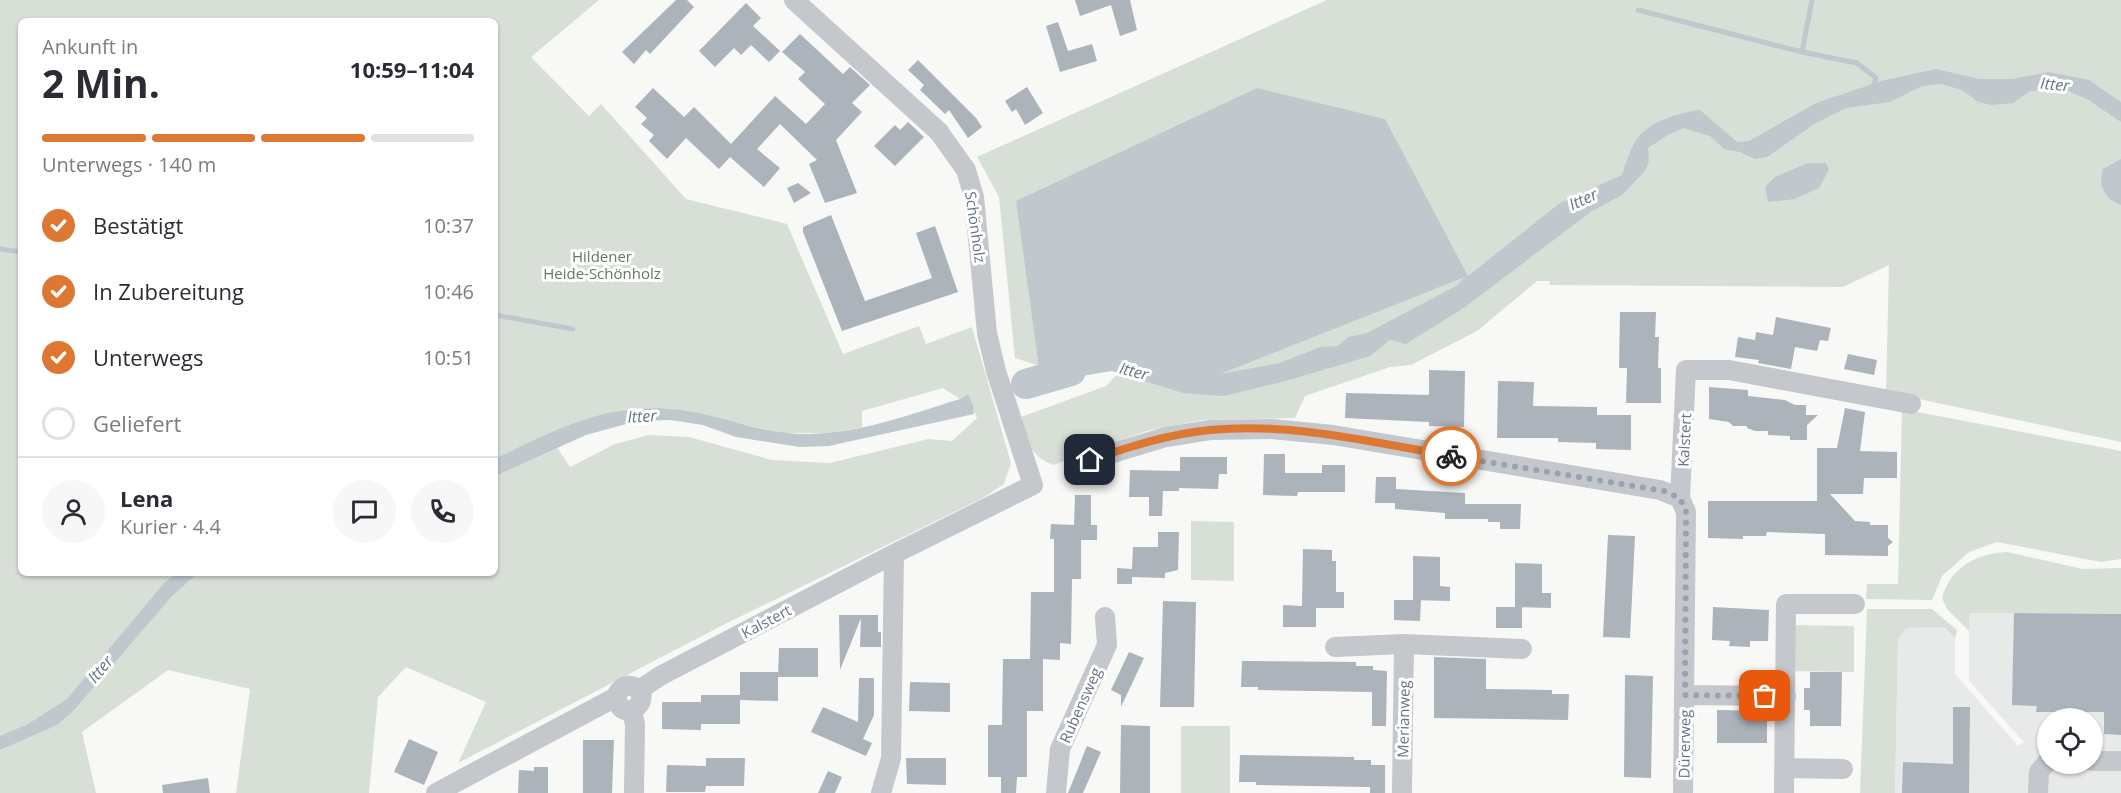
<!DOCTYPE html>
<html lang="de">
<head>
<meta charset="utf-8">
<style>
	:root { --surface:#fff; --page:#f7f7f7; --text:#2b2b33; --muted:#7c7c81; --line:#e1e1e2; --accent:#dc7832 }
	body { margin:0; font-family:"Open Sans",sans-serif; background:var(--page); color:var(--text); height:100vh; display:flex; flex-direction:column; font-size:22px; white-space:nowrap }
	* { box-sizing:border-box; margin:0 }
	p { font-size:20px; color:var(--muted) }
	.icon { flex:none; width:33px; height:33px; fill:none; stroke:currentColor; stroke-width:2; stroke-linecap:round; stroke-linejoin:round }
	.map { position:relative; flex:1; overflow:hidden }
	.details { position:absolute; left:18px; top:18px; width:480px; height:558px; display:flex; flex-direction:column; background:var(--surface); border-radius:9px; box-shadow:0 2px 4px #0004 }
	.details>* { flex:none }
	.buttons { position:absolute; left:2037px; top:708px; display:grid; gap:12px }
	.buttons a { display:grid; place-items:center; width:66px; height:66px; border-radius:50%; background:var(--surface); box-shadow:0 2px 4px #0004; font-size:30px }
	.pin { position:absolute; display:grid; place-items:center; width:51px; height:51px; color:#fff; margin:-26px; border-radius:12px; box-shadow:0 3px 9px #0006 }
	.courier { position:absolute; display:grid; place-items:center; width:60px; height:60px; margin:-30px; border:4px solid #dc7832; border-radius:50%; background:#fff; color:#222; box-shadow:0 2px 8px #0007 }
	.head em { font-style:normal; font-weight:700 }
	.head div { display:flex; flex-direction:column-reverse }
	.head { display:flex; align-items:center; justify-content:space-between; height:102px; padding:0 24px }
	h1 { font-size:39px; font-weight:700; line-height:45px }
	.bar { display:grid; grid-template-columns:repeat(4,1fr); gap:9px 6px; align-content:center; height:72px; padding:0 24px }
	.bar i { height:8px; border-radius:4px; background:var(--line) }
	.bar .on { background:var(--accent) }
	.bar p { grid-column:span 4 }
	.line { display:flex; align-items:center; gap:15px; padding:0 24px; border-top:2px solid var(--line) }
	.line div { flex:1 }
	.round { display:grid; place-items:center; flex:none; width:63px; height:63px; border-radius:32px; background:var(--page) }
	ol { padding:0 24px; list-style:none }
	li { display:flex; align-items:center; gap:18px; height:66px }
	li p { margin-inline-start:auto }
	li .icon { padding:6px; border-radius:50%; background:var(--accent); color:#fff; stroke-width:4 }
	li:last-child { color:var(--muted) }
	li i { width:33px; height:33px; border:3px solid var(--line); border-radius:50% }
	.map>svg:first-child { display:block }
	.built { fill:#e8e9e9; fill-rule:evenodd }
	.green { fill:#d8dfd7; fill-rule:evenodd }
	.water { fill:#c0c7cd; fill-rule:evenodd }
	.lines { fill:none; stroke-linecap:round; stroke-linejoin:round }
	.stream { stroke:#c0c7cd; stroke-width:5 }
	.river { stroke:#c0c7cd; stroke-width:30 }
	.building { fill:#acb3ba }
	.minor { stroke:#c4c7cb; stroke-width:20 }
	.done { stroke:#9aa2ad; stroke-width:6; stroke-dasharray:0 10.8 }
	.route { stroke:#dc7832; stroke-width:8 }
	.labels { text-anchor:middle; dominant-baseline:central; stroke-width:6; stroke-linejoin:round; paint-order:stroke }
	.street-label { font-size:15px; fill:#687385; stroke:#fff }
	.park-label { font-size:15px; fill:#637863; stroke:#fff }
	.water-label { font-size:16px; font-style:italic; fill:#647481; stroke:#fff }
</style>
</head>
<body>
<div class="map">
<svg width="2121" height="793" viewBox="0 0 2121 793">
	<rect width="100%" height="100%" fill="#f8f8f6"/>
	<path class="built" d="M1969 613 2121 614V793H1895L1898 639 1906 628 1945 627 1955 639V674L2018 746 2024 742 1969 681ZM2048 718H2092V764H2048Z"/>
	<path class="green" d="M0 0H599L531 57 589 116 601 104 686 199 787 224 843 354 919 326 926 344 972 327 1011 463 1004 484 983 498 725 624 458 763 486 702 406 667 378 697 369 793H236L250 689 168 670 82 732 96 793H0ZM21 21H495V573H21ZM943 388 960 399 967 394 977 418 952 441 928 439 830 463 772 460 689 437 649 435 615 444 570 467 548 434 632 408 678 410 783 433H833L862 427V411Z
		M1327 0H2121V442L1886 392 1889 265 1843 287 1550 285V281H1537L1477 331 1411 365 1390 367 1305 396 1295 418 1202 420 1147 431 1053 465C1028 454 1028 442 1021 417L1106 386 1133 358 1040 374 1036 365 1015 358 999 197 977 157Z
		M1902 409 2121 451V559L2101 562 1997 542 1969 552 1942 576 1932 600 1866 599 1867 584H1898Z
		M1191 521 1234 522V581L1191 580Z
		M2007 552 2083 569 2121 568V614L1969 613V631L1947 609 1942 598C1951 566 1977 554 2007 552Z
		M1867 609H1932L1957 630 1955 639 1945 627 1906 628 1898 639 1895 793H1860Z
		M1787 625 1854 626V672L1786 671Z
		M1181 726H1230V793H1181Z"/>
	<path class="water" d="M1936 69 1979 79H2013L2048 72 2089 80 2121 102V122L2087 99 2063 89 2030 91 2013 103 1992 105 1978 102 1962 90 1941 84 1922 86 1890 102 1846 108 1816 123 1767 157 1755 159 1740 152 1724 149 1710 136 1684 128 1668 135 1648 148 1649 161 1645 171 1622 195 1592 211 1465 307 1406 344 1390 340 1370 356 1289 380 1224 396 1183 393 1112 371 1063 379 1041 385 1035 390 1031 377 1040 374 1016 201 1257 88 1385 119 1468 276 1560 203 1622 175C1626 163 1630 149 1637 139 1650 121 1678 113 1700 110L1737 142 1749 141 1816 103 1885 80ZM1465 277 1456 286 1367 333 1348 337 1338 346 1320 347 1280 363 1220 374Z
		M2121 159V205C2104 199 2098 185 2103 169Z
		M1808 163H1826L1829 170 1819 188 1795 199 1768 202 1765 187 1775 177Z
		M968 394 973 405 974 414 829 446 800 447 736 437 703 425 670 420 637 421 586 435 495 476V459C569 423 622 395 707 415 741 423 775 435 810 434 861 433 911 414 960 399Z
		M177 573H198L171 597 75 709 57 725 0 750V736L28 724 67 699 164 583Z"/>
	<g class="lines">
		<path class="stream" d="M1812 0 1802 52 1857 63 1876 78 1873 88
			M1638 10 1802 52
			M0 249 21 252
			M495 315 573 329"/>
		<path class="river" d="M1026 384 1071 371"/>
	</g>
	<path class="building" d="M676 0H687L694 7 650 54 646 50 634 64 622 52Z
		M1075 0H1130L1137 30 1120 36 1111 5 1080 16Z
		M746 3 761 18 753 26 780 51 769 62 751 45 741 55 734 48 715 67 699 51Z
		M1058 22 1068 51 1092 44 1097 61 1060 72 1046 26Z
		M800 34 843 74 850 67 870 85 852 103 862 112 836 140 857 193 825 203 809 164 817 160 780 124 757 149 780 168 764 187 730 157 719 169 686 138 667 159 649 141 654 135 641 124 647 118 635 107 653 88 684 117 694 107 731 144 775 96 806 124 825 104 798 79 805 72 782 52Z
		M918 60 976 118 982 127 968 138 949 110 945 114 920 90 924 85 908 70Z
		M1027 87 1043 113 1025 125 1016 109 1012 112 1005 101Z
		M908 122 924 137 895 166 874 146 895 125 900 130Z
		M798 183 811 193 794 203 787 188Z
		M831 215 865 301 932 278 916 233 935 226 958 292 842 331 803 232V227Z
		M1620 312H1656L1655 337H1659L1658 368H1661V403H1626L1627 368H1619Z
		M1776 317 1831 328 1828 341 1820 340 1817 351 1795 347 1791 369 1758 363 1759 360 1735 357 1738 337 1755 340 1756 332 1773 335Z
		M1848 354 1877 360 1874 375 1844 369Z
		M1429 370 1465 371 1464 427 1429 426V422L1345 418 1346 393 1429 395Z
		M1498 381 1534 382 1533 406 1597 407V415H1631V450L1596 449V443L1558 442V438H1497Z
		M1709 387 1748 390V396L1785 400 1795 405H1806V415H1818L1807 425V440H1790V436L1768 435V431H1755L1747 428V426H1733L1729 422 1709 419Z
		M1845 408 1865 412 1860 451 1897 452V478H1864L1863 494H1830L1855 521 1870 522V525H1888V538L1893 542 1888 546V556L1825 555V534L1767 532 1766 536H1743V539L1708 538V501H1817V448H1837Z
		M1264 454H1285V473H1322V465H1345V492H1298L1297 496 1263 495Z
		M1180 457H1227V474H1219L1218 489 1179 488V491H1163L1162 516H1149V497H1129L1130 470 1180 471Z
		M1376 477H1396V489L1465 493V504H1521L1520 529H1500V522H1488V519H1445V513L1395 509V503H1375Z
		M1075 495H1091V525H1097V540H1081V579H1072L1071 644 1060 643V660L1043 659V711H1027V777H1017L1016 793H1001V777H988V725H1002L1003 659H1030L1031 592H1054V539H1050L1051 524 1074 525Z
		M1158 532H1179L1178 570 1165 573V578L1132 577V584H1117V568L1132 569 1133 547H1158Z
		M1608 535 1635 536 1630 638 1603 637Z
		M1303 549 1332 550V561H1336V592H1344V608H1316V627H1283V605L1302 606Z
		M1413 556 1440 557V586L1450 587V601L1413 600Z
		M1515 563 1542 564V593H1551V608L1515 607Z
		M1394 600H1421L1420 621 1394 620Z
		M1163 601 1196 602 1194 707H1160Z
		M1496 607H1522V628H1496Z
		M1713 607 1769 610 1768 641H1750V647L1729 646 1730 641 1712 640Z
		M2014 613 2121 614V735L2104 734V712H2036L2037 706 2012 705Z
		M839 615H878V632H881V647H860L861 618 840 670Z
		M779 648H818V677H778Z
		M1129 652 1144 658 1121 707V695L1111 690Z
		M1434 657 1486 659V689L1552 690V694H1569L1568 720 1434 718Z
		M1242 661 1356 662V666H1373V670L1387 671 1386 726H1372V692L1258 690V687H1241Z
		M740 672H778V701L740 700Z
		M1810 672H1842L1841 726H1810V710H1804V688H1810Z
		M1625 675 1653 676 1651 778 1624 777Z
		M859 678H874V715L863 739 872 743 866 756 811 732 823 707 858 722Z
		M910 682 950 683V712L909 711Z
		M701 695H740V724H701V730L662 729V702H701Z
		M1953 707H1970L1969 793H1902L1903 762 1953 764Z
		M1717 710 1767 711V743H1717Z
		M1121 725 1150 726V793H1120Z
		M409 739 438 752 424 785 394 772Z
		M583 740H614L612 793H583Z
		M1087 746 1101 752 1083 793H1068Z
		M1240 755 1354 757V760H1371V765H1385V793H1370V787L1256 785V782H1239Z
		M706 758H745L744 786H706L705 792H666L667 765 706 766Z
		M906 758H946V785L907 784Z
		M534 767H548V793H518L519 770 534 771Z
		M828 771 842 777 835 793H818Z
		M208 778 210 793H163L162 785Z"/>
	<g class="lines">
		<path class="minor" d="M1090 460 1166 437 1210 430 1272 429 1333 435 1660 490 1680 498
			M1335 647 1404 644 1522 649
			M639 690 660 676 894 554 1033 485 996 371 987 333 974 197 966 170 939 132 794 0
			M1685 695 1786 696
			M632 710 635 725 634 793
			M2092 761H2121
			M1784 768 1843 769
			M436 793 616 697C619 689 625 683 634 687 656 696 624 729 616 697
			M881 793 891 758 894 554
			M1056 793 1060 749 1107 645 1105 617
			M1402 793 1404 644
			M1683 793 1686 512 1680 498 1686 370H1729L1911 404
			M1784 793 1786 604H1855
			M2038 793 2039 772 2048 761"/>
	</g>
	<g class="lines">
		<path class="done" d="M1451 456 1664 491 1680 498 1686 512 1685 695 1765 696"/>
		<path class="route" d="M1090 460C1129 447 1168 434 1210 430 1290 422 1372 442 1451 456"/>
	</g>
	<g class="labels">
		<g class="street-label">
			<text transform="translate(976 227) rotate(82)">Schönholz</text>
			<text transform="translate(1684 440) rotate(-87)">Kalstert</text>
			<text transform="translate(766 621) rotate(-28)">Kalstert</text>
			<text transform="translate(1080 705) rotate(-66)">Rubensweg</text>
			<text transform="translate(1403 719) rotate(-89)">Merianweg</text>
			<text transform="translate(1684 744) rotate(-89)">Dürerweg</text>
		</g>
		<g class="park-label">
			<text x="602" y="256">Hildener<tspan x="602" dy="17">Heide-Schönholz</tspan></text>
		</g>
		<g class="water-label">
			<text transform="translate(2055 84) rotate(6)">Itter</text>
			<text transform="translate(1583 199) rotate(-25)">Itter</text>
			<text transform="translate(1134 371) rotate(14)">Itter</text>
			<text transform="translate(642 416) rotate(-3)">Itter</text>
			<text transform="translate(100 669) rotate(-50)">Itter</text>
		</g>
	</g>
</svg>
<div class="buttons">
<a><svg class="icon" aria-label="locate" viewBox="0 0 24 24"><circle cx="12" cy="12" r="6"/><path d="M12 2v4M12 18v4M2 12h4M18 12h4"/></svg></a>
</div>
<div class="pin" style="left:1765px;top:696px;background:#ea580c"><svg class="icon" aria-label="bag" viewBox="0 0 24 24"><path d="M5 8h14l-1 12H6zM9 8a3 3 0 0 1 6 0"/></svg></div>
<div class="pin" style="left:1090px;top:460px;background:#1f2937"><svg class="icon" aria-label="home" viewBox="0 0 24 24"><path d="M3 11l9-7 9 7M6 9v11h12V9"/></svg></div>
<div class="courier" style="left:1451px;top:456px"><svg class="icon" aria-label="bike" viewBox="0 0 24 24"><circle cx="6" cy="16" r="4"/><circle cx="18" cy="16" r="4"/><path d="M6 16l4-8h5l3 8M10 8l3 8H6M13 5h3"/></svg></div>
<section class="details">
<div class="head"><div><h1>2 Min.</h1><p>Ankunft in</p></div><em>10:59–11:04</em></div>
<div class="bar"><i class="on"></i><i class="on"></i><i class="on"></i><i></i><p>Unterwegs · 140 m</p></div>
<ol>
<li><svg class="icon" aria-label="check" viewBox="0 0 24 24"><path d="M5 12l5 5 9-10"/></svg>Bestätigt<p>10:37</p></li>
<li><svg class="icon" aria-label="check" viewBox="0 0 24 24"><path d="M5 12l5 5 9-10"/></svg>In Zubereitung<p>10:46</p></li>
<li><svg class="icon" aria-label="check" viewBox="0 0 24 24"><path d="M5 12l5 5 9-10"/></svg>Unterwegs<p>10:51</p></li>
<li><i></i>Geliefert</li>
</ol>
<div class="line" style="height:108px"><a class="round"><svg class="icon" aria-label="person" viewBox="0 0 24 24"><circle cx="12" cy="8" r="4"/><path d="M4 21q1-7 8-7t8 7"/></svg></a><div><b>Lena</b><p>Kurier · 4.4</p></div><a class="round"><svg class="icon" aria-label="chat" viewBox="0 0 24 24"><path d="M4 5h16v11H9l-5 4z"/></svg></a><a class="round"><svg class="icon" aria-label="phone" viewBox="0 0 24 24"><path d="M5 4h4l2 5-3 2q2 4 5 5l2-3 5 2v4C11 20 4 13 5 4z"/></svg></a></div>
</section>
</div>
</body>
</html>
